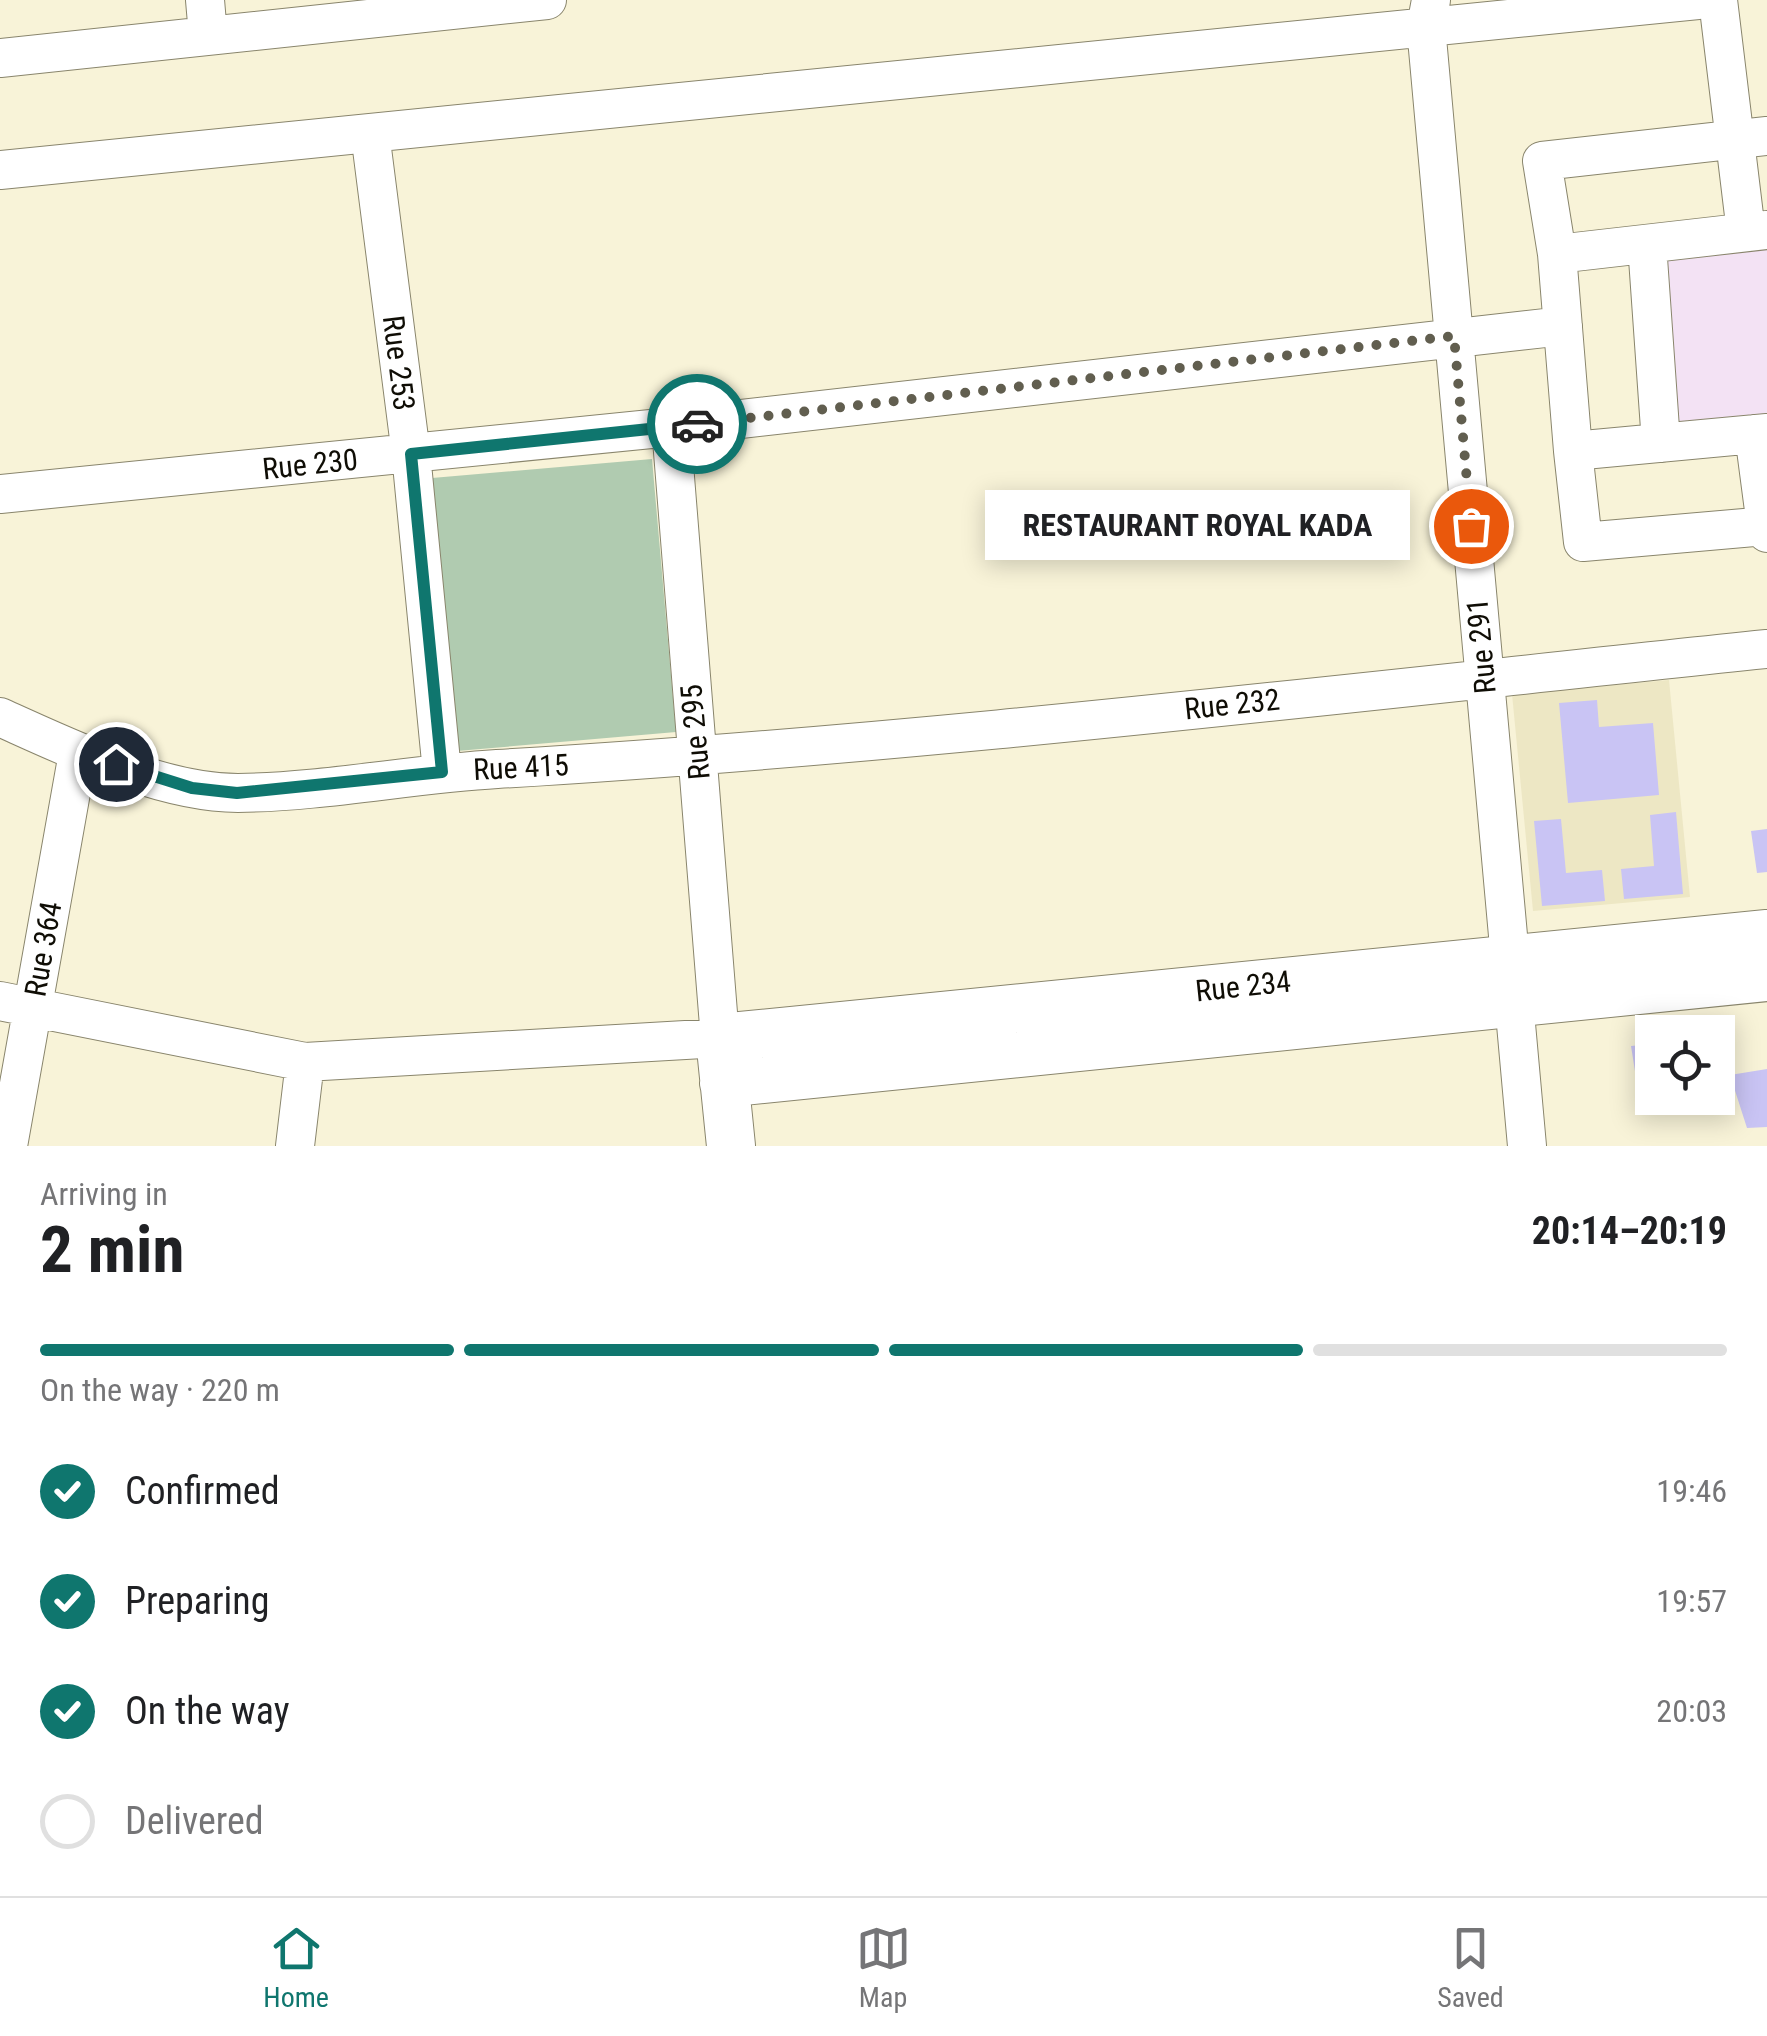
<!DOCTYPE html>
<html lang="en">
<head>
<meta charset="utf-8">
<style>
	:root { --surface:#fff; --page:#f2f2f2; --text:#202124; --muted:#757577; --line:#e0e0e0; --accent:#0f766e }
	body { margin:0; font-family:"Roboto Condensed",sans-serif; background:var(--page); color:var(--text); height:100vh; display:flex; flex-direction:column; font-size:38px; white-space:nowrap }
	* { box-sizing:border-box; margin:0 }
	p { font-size:32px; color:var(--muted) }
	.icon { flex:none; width:55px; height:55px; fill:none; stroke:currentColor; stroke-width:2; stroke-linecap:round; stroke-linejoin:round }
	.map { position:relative; height:1146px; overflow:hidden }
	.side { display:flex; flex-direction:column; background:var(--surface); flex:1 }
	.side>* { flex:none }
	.fabs { position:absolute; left:1635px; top:1015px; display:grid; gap:20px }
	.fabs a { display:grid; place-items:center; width:100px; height:100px; border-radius:0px; background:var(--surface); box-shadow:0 5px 25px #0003; font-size:50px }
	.pin { position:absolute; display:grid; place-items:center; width:85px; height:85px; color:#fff; margin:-42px; border:5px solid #fff; border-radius:50%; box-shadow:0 2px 10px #0007 }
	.courier { position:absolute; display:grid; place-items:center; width:100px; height:100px; margin:-50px; border:8px solid #0f766e; border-radius:50%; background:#fff; color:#222; box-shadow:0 2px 12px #0007 }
	.bubble { position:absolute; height:70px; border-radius:0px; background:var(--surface); box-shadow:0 5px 25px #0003; font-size:32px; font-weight:700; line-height:70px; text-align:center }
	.summary em { font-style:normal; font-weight:700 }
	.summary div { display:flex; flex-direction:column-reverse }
	.summary { display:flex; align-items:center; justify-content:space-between; height:170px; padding:0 40px }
	h1 { font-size:65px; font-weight:700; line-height:75px }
	.bar { display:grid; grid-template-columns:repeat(4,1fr); gap:15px 10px; align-content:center; height:120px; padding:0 40px }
	.bar i { height:12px; border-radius:8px; background:var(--line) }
	.bar .current { background:var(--accent) }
	.bar p { grid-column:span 4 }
	ol { padding:0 40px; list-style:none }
	li { display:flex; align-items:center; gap:30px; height:110px }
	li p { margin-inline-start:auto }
	li .icon { padding:10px; border-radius:50%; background:var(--accent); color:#fff; stroke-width:4 }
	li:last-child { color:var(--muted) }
	li i { width:55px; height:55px; border:5px solid var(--line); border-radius:50% }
	.tab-bar { display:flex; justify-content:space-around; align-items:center; height:140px; border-top:2px solid var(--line); background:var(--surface); font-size:28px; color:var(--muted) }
	.tab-bar a { display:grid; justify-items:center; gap:5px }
	.tab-bar .current { color:var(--accent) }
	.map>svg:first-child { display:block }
	.commercial { fill:#f3e2f4 }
	.built { fill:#ede7c4 }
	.green { fill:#b0cbb0 }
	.building { fill:#c9c4f4 }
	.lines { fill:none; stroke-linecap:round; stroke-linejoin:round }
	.minor-casing { stroke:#89856c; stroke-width:40 }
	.major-casing { stroke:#89856c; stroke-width:50 }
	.minor { stroke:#fff; stroke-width:38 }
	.major { stroke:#fff; stroke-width:48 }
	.done { stroke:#615e4f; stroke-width:10; stroke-dasharray:0 18 }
	.route { stroke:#0f766e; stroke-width:12 }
	.labels { text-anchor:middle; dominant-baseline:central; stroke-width:8; stroke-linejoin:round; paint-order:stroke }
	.street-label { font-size:30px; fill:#0f0d05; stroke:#fff }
</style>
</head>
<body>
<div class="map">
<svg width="1767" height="1146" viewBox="0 0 1767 1146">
	<rect width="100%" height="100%" fill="#f8f3d8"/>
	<path class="commercial" d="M1767 237V424L1668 431 1656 250Z"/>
	<path class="built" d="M1669 680 1690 897 1533 911 1512 694Z"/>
	<path class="green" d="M652 459 676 732 457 751 432 478Z"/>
	<path class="building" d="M1597 700 1599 727 1653 723 1659 795 1568 803 1559 703Z
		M1676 812 1683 894 1624 899 1621 869 1654 866 1650 815Z
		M1561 819 1566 873 1602 870 1605 901 1542 906 1534 821Z
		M1767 829V872L1757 873 1751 831Z
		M1652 1044V1098H1709V1102L1641 1109 1631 1046Z
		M1767 1069V1127L1747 1128 1730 1075Z"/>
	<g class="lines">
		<g class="minor-casing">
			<path id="minor" d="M205 0 208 35
				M1431 0 1426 27 1527 1146
				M1718 0 1746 232
				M0 58 547 0
				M370 133 411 454 442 772
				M0 170 1698 0
				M1767 230 1557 254 1573 451 1767 433
				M1647 244 1661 443
				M1557 254 1542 161 1767 136
				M1754 434 1767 533
				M1573 451 1583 542 1767 526
				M0 494 671 427 1563 326
				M0 717C69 748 161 793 238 793 323 792 412 774 497 769 921 744 1344 693 1767 649
				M0 1001 305 1062 720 1038 671 427
				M8 1146 78 753
				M295 1146 305 1062"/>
		</g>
		<g class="major-casing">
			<path id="major" d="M724 1083 1767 977
				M731 1146 720 1038 1767 934"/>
		</g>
		<use href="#minor" class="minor"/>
		<use href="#major" class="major"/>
	</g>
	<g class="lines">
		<path class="done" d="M697 424 1454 336 1471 526"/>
		<path class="route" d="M116 764 192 788 237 793 442 772 411 454 697 424"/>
	</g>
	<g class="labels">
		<g class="street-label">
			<text transform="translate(399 363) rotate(83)">Rue 253</text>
			<text transform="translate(310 464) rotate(-6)">Rue 230</text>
			<text transform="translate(1481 646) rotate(-95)">Rue 291</text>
			<text transform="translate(1232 704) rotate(-6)">Rue 232</text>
			<text transform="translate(695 732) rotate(-95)">Rue 295</text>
			<text transform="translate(521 767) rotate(-3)">Rue 415</text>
			<text transform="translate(43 949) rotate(-80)">Rue 364</text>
			<text transform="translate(1243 986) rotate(-6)">Rue 234</text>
		</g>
	</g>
</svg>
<div class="fabs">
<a><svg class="icon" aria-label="locate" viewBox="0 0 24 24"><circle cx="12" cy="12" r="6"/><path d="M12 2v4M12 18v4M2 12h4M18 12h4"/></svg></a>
</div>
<div class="pin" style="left:1471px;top:526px;background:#ea580c"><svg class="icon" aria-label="bag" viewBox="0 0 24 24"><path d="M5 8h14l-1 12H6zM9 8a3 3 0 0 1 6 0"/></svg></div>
<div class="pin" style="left:116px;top:764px;background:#1f2937"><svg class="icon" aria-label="home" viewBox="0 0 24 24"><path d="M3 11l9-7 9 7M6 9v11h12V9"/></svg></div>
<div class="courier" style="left:697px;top:424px"><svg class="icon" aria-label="car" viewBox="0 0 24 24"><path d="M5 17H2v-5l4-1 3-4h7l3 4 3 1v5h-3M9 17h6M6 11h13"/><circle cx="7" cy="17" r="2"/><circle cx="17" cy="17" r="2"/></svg></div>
<div class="bubble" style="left:985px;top:490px;width:425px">RESTAURANT ROYAL KADA</div>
</div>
<section class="side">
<div class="summary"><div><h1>2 min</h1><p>Arriving in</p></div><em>20:14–20:19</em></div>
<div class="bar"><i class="current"></i><i class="current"></i><i class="current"></i><i></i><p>On the way · 220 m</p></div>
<ol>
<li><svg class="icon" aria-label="check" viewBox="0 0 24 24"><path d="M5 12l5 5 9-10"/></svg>Confirmed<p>19:46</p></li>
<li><svg class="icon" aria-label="check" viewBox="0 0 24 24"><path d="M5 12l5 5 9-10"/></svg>Preparing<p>19:57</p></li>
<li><svg class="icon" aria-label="check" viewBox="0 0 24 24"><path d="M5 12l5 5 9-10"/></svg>On the way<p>20:03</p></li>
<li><i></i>Delivered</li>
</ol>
</section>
<nav class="tab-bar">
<a class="current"><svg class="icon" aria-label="home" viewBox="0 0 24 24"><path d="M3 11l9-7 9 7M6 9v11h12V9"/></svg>Home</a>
<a><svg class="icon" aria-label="map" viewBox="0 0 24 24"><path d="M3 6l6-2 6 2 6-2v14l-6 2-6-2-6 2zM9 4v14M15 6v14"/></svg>Map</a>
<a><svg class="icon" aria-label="saved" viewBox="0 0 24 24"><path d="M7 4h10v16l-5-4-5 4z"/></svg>Saved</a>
</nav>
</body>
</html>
